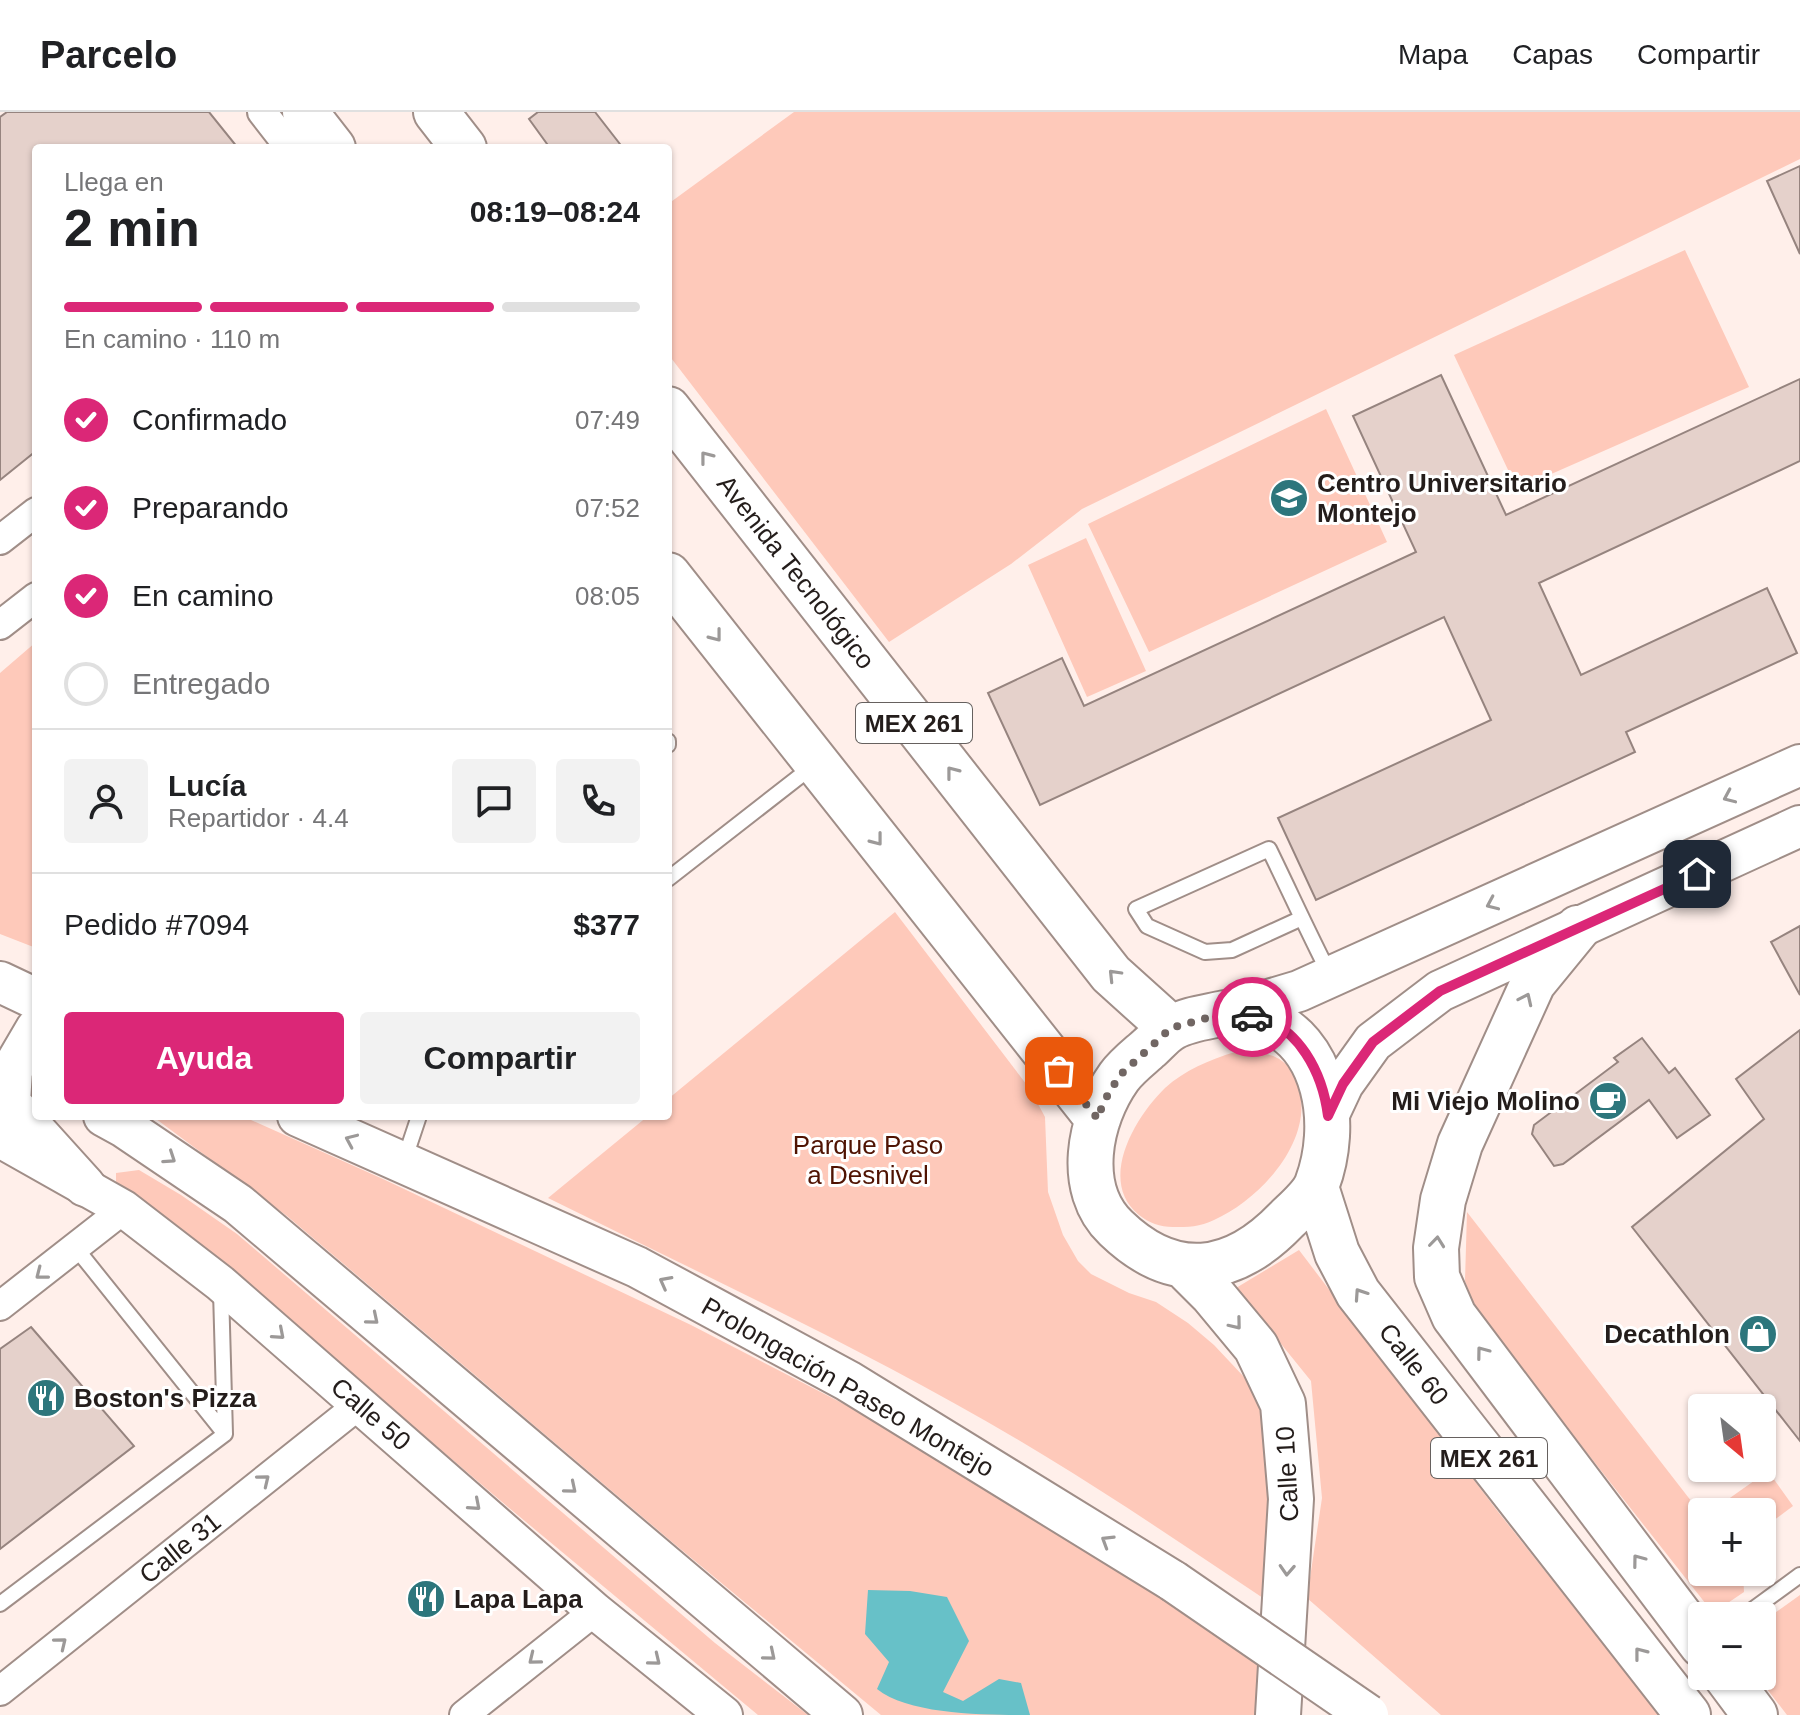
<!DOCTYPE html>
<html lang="es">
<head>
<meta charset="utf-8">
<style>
	:root { --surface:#fff; --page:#f2f2f2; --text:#202124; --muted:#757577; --line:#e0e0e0; --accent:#db2777 }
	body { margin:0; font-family:Arial,sans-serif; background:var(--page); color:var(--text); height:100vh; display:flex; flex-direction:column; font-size:30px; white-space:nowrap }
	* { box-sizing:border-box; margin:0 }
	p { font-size:26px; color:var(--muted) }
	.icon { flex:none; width:44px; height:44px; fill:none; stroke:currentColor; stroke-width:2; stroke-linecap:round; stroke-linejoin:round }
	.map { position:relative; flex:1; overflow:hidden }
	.sheet { position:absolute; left:32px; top:32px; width:640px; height:976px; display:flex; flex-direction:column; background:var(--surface); border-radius:8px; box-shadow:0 2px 6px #0004 }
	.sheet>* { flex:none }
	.needle { width:52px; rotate:151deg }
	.fabs { position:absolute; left:1688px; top:1282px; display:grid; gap:16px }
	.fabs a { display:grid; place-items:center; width:88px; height:88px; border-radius:8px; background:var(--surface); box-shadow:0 2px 6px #0004; font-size:40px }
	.pin { position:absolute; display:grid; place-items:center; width:68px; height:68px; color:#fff; margin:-34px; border-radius:16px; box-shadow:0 4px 12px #0006 }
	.courier { position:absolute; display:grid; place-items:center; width:80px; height:80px; margin:-40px; border:6px solid #db2777; border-radius:50%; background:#fff; color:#222; box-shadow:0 2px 10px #0007 }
	.headline em { font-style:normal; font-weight:700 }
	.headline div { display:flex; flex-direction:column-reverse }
	.headline { display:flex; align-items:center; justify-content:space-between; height:136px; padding:0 32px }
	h1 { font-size:52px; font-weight:700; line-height:60px }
	.bar { display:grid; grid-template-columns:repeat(4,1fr); gap:12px 8px; align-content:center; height:96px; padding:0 32px }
	.bar i { height:10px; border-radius:6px; background:var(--line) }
	.bar .on { background:var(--accent) }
	.bar p { grid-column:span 4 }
	.line { display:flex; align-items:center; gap:20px; padding:0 32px; border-top:2px solid var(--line) }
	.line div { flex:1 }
	.round { display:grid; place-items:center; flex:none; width:84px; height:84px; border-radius:8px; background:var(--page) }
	ol { padding:0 32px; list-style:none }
	li { display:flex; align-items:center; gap:24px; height:88px }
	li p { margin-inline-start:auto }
	li .icon { padding:8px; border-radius:50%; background:var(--accent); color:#fff; stroke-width:4 }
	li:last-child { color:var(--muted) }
	li i { width:44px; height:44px; border:4px solid var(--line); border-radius:50% }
	.primary-button { display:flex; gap:16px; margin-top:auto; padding:16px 32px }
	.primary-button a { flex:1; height:92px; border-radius:8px; background:var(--accent); color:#fff; font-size:32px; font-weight:700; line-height:92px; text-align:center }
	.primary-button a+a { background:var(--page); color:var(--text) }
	header { display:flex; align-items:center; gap:48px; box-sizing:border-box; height:112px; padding:0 40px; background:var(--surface); border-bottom:2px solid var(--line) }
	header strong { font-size:38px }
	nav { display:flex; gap:44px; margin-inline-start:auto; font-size:28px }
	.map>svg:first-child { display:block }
	.green { fill:#fec9ba }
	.water { fill:#67c1c8 }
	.building { fill:#e5d1cb; stroke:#96847f; stroke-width:2 }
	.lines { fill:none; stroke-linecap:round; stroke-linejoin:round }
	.service-casing { stroke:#a08e88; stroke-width:18 }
	.minor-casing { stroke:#a08e88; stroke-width:32 }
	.tertiary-casing { stroke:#a08e88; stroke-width:40 }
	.secondary-casing { stroke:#a08e88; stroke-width:44 }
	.primary-casing { stroke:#a08e88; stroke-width:48 }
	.service { stroke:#fff; stroke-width:14 }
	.minor { stroke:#fff; stroke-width:28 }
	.tertiary { stroke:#fff; stroke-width:36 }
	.secondary { stroke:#fff; stroke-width:40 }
	.primary { stroke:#fff; stroke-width:44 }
	.secondary-bridge-casing { stroke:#a08e88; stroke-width:44; stroke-linecap:butt }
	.secondary-bridge { stroke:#fff; stroke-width:40 }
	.oneway { stroke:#9c9998 }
	.done { stroke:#716663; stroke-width:8; stroke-dasharray:0 14.4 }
	.route { stroke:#db2777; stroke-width:10 }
	.labels { text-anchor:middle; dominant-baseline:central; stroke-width:6; stroke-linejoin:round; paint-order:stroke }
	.shield { fill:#fff; stroke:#66615f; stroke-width:2 }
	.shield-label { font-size:24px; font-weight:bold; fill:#241d1b }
	.poi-label { font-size:26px; font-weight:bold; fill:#241d1b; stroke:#fff; text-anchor:start }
	.street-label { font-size:26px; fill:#241d1b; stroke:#fff }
	.park-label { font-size:26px; fill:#4f1302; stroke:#fff }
</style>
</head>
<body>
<header>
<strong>Parcelo</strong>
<nav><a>Mapa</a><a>Capas</a><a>Compartir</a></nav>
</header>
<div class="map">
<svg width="1800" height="1603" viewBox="0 0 1800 1603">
	<rect width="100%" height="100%" fill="#ffefea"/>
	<path class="green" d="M794 0H1800V47L1082 397 1011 452 889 530 668 242V92Z
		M1685 138 1749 275 1517 377 1454 243Z
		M1326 297 1387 430 1149 540 1088 412Z
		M1086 426 1146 559 1087 585 1028 453Z
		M36 530V836L0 822V561Z
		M895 800 1030 977 1045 1005 1048 1080 1063 1123 1078 1149 1091 1162 1129 1181 1156 1190 1188 1211 1214 1233 1245 1266 1259 1290 1268 1341 1269 1490C1195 1441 1121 1390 1045 1344 886 1247 715 1169 548 1086L648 1004H668V987Z
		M1235 940C1250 940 1269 939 1282 949 1292 956 1297 968 1300 980 1311 1032 1259 1088 1214 1108 1200 1115 1188 1115 1173 1115 1160 1115 1149 1111 1139 1103 1097 1069 1135 1005 1165 976 1185 958 1209 948 1235 940Z
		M152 1004H242L383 1067 691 1213 937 1340 1102 1442 1262 1553 1256 1603H881L672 1430 287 1104Z
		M139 1058 181 1083 237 1122 715 1531 808 1603H758L508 1395 241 1168 116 1072V1061Z
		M1467 1100 1702 1403V1460H1743L1744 1480 1713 1501 1477 1201 1465 1169Z
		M1299 1138 1499 1401 1659 1603H1441L1307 1486 1322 1386 1311 1269 1236 1176Z
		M1768 1359 1793 1394 1762 1417V1400H1736L1727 1388Z
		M1800 1483V1603H1787L1757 1564H1762V1510Z"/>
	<path class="water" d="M868 1478 910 1479 947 1485 969 1529 943 1580 963 1589 999 1567 1021 1571 1030 1603C986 1603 909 1603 877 1577L889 1550 865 1522Z"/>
	<path class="building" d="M7 0H209L238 36H36V339L0 368V5Z
		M538 0H595L623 36H550L529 7Z
		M1800 54V142L1767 69Z
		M1441 263 1506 403 1800 267V349L1539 471 1581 563 1767 476 1797 541 1626 620 1635 640 1316 788 1278 706 1491 608 1444 505 1040 693 988 581 1062 546 1084 594 1416 440 1353 304Z
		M1800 814V883L1771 830Z
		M1800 918V1329L1632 1115 1764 1007 1736 967Z
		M1642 926 1669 961 1675 956 1710 1003 1677 1026 1649 988 1563 1052 1554 1054 1532 1022 1534 1013 1618 950 1614 946Z
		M31 1215 134 1334 0 1437V1237Z"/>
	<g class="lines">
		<g class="service-casing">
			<path id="service" d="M668 629V633
				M668 767 813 654
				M1302 806 1232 838 1205 840 1147 814 1136 797 1269 737C1289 778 1308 820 1329 861
				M404 1049 419 1004
				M75 1135 225 1322
				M0 1492 225 1322 221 1179
				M1744 1504 1800 1463"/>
		</g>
		<g class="minor-casing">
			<path id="minor" d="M262 0 290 36
				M0 428 36 400
				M0 513 36 485
				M0 1194 124 1097
				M0 1579 360 1292
				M464 1603 595 1499"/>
		</g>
		<g class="tertiary-casing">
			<path id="tertiary" d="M0 1027 124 1097 220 1171 595 1499 724 1603"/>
		</g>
		<g class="secondary-casing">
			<path id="secondary" d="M0 870 36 887
				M1225 901 1299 879 1800 653
				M36 917 12 958 10 991 85 1074
				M104 1004 124 1015 238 1092 842 1603
				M298 1004 637 1155 848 1269 1173 1469
				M1328 1004 1343 972 1373 930 1440 879 1800 714"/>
		</g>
		<g class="primary-casing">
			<path id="primary" d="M305 0 333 36
				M436 0 464 36
				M668 297 1111 862 1171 916
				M668 463 1098 1007
				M1578 816 1533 871 1460 1032 1443 1088 1436 1136 1437 1165 1454 1204 1702 1533
				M1225 901C1236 903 1250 903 1261 906 1328 928 1339 1014 1317 1072 1312 1085 1296 1098 1286 1108 1232 1164 1173 1171 1116 1116 1075 1077 1089 1007 1119 965 1127 954 1139 945 1149 936 1156 930 1164 920 1172 916 1187 907 1208 905 1225 901Z
				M1316 1075 1337 1141 1358 1181 1688 1603
				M1184 1154 1212 1182 1256 1235 1283 1292 1291 1387 1278 1603
				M1726 1564 1755 1603"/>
		</g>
		<use href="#service" class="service"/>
		<use href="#minor" class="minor"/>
		<use href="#tertiary" class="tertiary"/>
		<use href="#secondary" class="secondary"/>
		<use href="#primary" class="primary"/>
		<g class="secondary-bridge-casing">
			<path id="secondary-bridge" d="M1173 1469 1368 1603"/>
		</g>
		<use href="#secondary-bridge" class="secondary-bridge"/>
	</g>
	<defs><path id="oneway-chevron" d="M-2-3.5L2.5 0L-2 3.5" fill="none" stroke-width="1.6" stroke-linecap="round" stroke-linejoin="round" transform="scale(2)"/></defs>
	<g class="oneway">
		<use href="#oneway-chevron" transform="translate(706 345) rotate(-128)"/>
		<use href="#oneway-chevron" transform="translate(716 524) rotate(52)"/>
		<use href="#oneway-chevron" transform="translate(952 660) rotate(-128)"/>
		<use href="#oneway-chevron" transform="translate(1729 685) rotate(156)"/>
		<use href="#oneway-chevron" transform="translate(877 728) rotate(52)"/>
		<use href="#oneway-chevron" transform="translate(1492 792) rotate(156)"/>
		<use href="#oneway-chevron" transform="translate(1114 863) rotate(-134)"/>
		<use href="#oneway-chevron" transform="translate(1526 887) rotate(-65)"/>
		<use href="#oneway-chevron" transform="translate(351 1028) rotate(-156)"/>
		<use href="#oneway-chevron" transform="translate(170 1046) rotate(34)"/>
		<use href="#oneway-chevron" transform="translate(1437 1130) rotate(-84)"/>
		<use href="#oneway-chevron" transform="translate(41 1162) rotate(142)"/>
		<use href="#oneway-chevron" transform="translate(665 1170) rotate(-152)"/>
		<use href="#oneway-chevron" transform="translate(1360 1182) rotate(-124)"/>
		<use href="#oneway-chevron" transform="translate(373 1207) rotate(40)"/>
		<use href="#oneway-chevron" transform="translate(1236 1212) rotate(51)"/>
		<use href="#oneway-chevron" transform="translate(279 1222) rotate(41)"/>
		<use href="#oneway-chevron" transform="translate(1482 1240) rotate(-127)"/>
		<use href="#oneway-chevron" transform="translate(264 1368) rotate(-39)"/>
		<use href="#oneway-chevron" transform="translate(571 1376) rotate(40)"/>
		<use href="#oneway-chevron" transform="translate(475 1393) rotate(41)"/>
		<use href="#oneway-chevron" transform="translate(1107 1429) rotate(-148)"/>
		<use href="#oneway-chevron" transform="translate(1638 1448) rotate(-127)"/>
		<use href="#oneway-chevron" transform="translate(1287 1458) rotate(93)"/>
		<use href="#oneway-chevron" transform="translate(61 1531) rotate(-39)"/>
		<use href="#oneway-chevron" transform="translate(1640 1541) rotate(-128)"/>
		<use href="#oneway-chevron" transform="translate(770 1543) rotate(40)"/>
		<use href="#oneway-chevron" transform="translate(534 1547) rotate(141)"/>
		<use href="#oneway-chevron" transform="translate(655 1548) rotate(39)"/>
	</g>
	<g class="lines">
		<path class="done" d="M1059 959 1098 1007 1103 991 1120 963 1171 916 1225 901 1252 905"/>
		<path class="route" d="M1252 905C1299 911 1323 963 1328 1004L1343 972 1373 930 1440 879 1697 762"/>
	</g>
	<defs>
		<g id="school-disc" transform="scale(2)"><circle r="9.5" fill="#2d767c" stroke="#fff"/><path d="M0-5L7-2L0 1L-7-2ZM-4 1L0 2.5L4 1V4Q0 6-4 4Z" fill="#fff"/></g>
		<g id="cafe-disc" transform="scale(2)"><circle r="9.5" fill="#2d767c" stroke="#fff"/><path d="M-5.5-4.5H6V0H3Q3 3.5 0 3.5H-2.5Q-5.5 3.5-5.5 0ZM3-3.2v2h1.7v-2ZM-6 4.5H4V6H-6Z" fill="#fff"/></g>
		<g id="shop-disc" transform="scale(2)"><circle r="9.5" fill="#2d767c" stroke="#fff"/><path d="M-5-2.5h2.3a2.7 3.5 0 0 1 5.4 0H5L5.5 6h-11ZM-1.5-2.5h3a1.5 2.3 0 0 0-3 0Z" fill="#fff"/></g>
		<g id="restaurant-disc" transform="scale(2)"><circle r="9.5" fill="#2d767c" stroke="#fff"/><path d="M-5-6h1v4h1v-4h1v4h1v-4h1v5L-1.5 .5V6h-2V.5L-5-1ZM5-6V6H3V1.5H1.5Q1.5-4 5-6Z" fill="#fff"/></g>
	</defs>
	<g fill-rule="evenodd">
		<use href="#school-disc" x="1289" y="386"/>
		<use href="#cafe-disc" x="1608" y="989"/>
		<use href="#shop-disc" x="1758" y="1222"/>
		<use href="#restaurant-disc" x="46" y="1286"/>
		<use href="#restaurant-disc" x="426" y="1487"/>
	</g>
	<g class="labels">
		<g class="shield">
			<rect x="856" y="591" width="116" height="40" rx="6"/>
			<rect x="1431" y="1326" width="116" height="40" rx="6"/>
		</g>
		<g class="shield-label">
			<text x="914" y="611">MEX 261</text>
			<text x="1489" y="1346">MEX 261</text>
		</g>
		<g class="poi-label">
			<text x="1317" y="371">Centro Universitario<tspan x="1317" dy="30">Montejo</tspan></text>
			<text x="1580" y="989" text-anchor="end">Mi Viejo Molino</text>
			<text x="1730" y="1222" text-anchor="end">Decathlon</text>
			<text x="74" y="1286">Boston's Pizza</text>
			<text x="454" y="1487">Lapa Lapa</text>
		</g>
		<g class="street-label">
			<text transform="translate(796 460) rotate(52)">Avenida Tecnológico</text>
			<text transform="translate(1414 1252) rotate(52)">Calle 60</text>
			<text transform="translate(848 1275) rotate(30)">Prolongación Paseo Montejo</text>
			<text transform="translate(371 1302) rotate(41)">Calle 50</text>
			<text transform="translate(1287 1362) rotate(-93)">Calle 10</text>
			<text transform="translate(180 1436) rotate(-39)">Calle 31</text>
		</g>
		<g class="park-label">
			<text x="868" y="1033">Parque Paso<tspan x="868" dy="30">a Desnivel</tspan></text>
		</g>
	</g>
</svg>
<div class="fabs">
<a><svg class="needle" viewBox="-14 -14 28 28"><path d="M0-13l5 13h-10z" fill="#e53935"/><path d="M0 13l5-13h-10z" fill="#757577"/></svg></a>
<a>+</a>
<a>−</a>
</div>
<div class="pin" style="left:1059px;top:959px;background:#ea580c"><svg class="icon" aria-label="bag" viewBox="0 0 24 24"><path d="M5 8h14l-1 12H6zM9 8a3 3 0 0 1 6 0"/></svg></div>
<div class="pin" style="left:1697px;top:762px;background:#1f2937"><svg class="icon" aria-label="home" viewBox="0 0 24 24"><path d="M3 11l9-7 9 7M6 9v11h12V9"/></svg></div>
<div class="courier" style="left:1252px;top:905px"><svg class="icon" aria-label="car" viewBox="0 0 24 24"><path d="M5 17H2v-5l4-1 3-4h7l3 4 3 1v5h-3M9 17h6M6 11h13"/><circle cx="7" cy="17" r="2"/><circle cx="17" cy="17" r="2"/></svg></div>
<section class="sheet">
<div class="headline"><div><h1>2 min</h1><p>Llega en</p></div><em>08:19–08:24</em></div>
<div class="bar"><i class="on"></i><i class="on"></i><i class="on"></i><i></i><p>En camino · 110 m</p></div>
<ol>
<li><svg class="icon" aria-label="check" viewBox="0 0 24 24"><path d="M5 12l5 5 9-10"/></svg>Confirmado<p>07:49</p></li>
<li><svg class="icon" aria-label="check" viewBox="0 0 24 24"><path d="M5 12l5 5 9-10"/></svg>Preparando<p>07:52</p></li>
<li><svg class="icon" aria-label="check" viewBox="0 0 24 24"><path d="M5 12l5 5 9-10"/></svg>En camino<p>08:05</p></li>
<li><i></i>Entregado</li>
</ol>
<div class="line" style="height:144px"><a class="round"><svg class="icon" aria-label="person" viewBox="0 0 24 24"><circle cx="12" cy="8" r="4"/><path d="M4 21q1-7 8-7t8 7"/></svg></a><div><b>Lucía</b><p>Repartidor · 4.4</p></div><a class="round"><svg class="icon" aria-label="chat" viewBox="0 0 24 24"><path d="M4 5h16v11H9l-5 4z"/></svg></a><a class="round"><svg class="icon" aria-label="phone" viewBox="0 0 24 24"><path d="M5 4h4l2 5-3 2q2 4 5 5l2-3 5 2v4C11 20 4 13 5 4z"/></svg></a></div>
<div class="line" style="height:104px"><div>Pedido #7094</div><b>$377</b></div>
<div class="primary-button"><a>Ayuda</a><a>Compartir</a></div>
</section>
</div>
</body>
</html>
